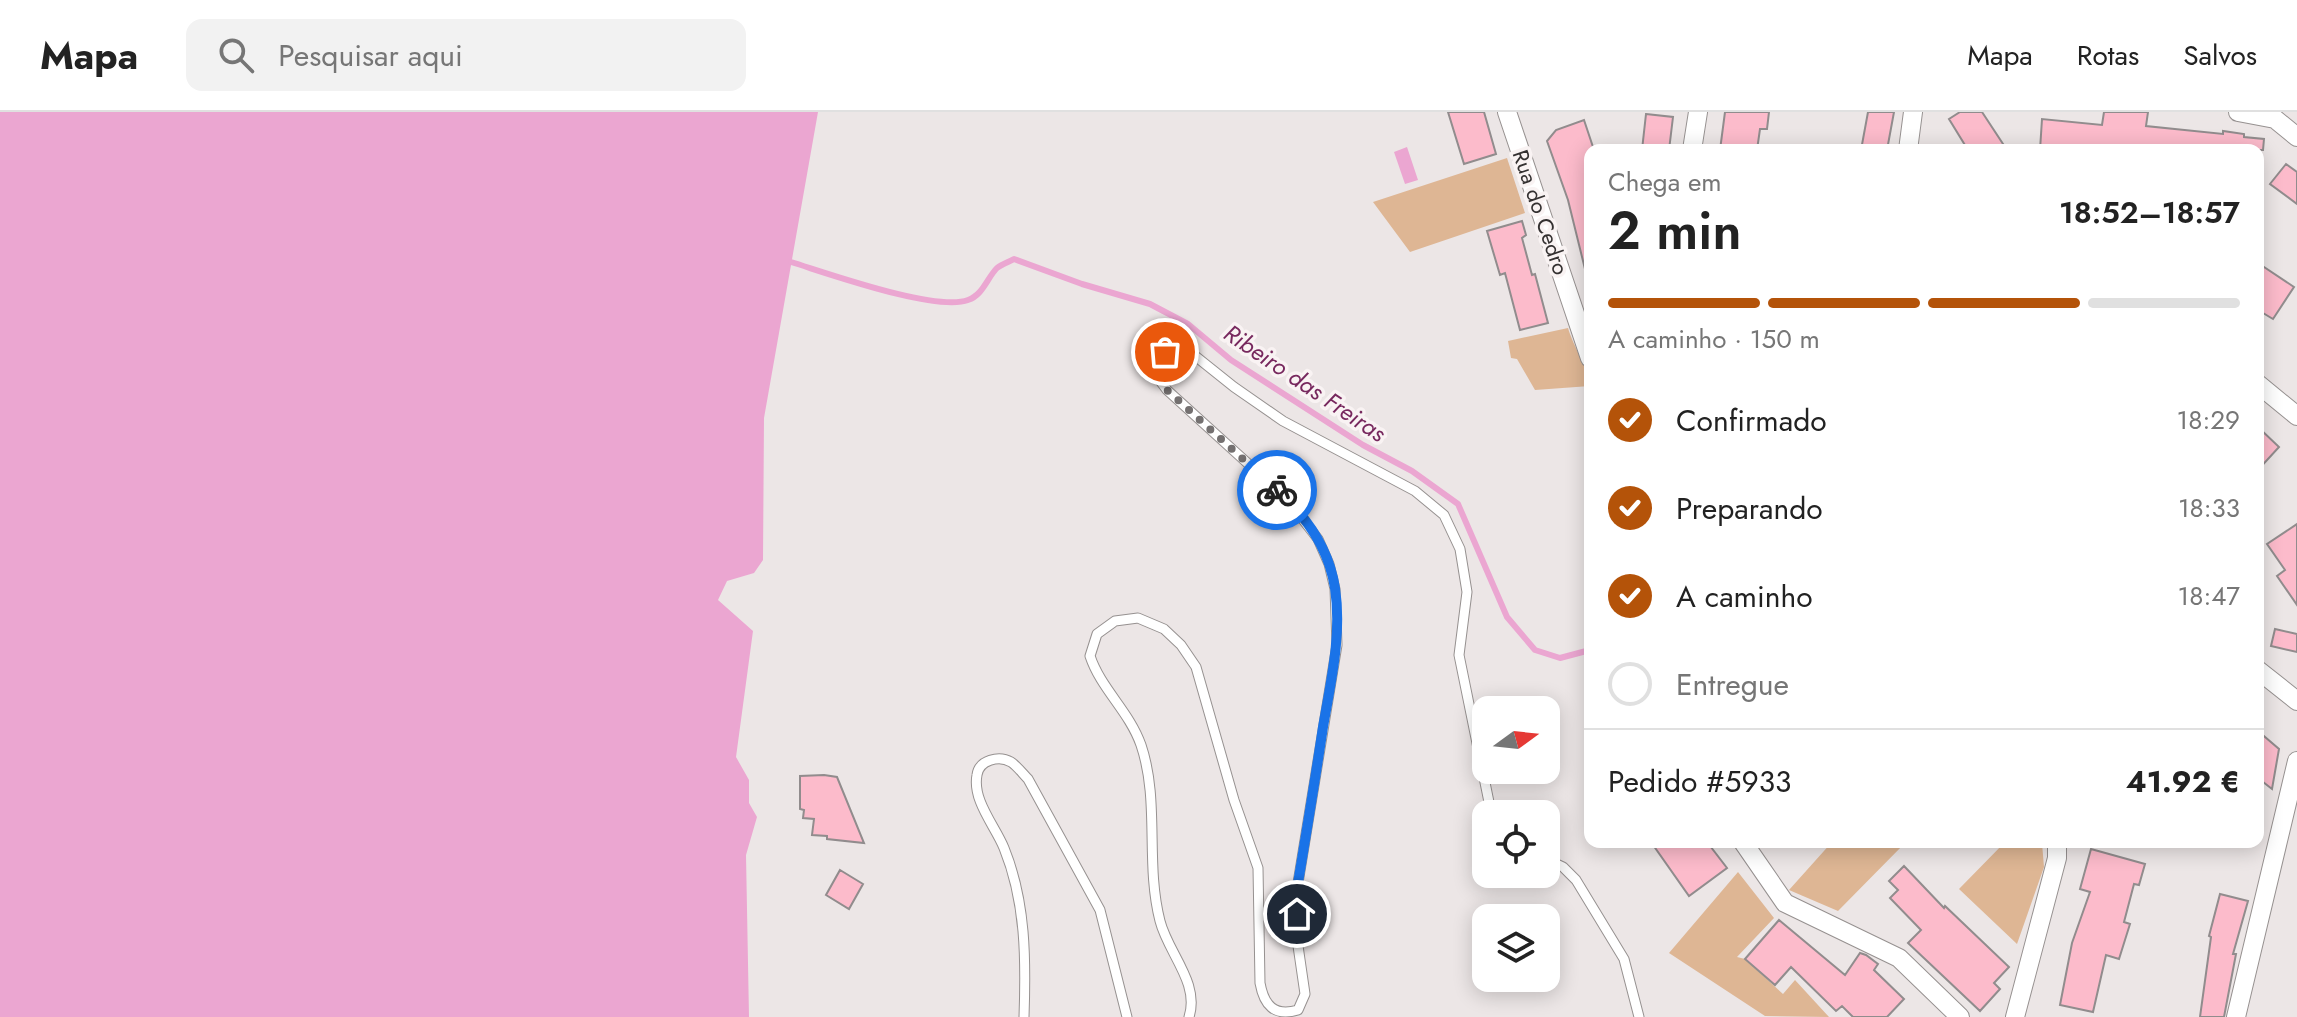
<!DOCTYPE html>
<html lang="pt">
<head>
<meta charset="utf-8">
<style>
	:root { --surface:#fff; --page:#f2f2f2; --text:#222; --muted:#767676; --line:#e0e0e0; --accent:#b45309 }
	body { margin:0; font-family:Jost,sans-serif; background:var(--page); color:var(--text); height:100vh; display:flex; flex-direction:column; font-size:30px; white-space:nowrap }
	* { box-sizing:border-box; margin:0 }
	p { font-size:26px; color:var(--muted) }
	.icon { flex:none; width:44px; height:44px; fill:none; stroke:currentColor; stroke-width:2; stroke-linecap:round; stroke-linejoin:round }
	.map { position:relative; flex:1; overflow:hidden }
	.sheet { position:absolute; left:1584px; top:32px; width:680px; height:704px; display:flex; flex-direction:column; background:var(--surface); border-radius:16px; box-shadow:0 4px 20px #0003 }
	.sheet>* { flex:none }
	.needle { width:52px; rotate:75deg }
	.fabs { position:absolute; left:1472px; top:584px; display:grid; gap:16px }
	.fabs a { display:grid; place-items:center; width:88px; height:88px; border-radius:16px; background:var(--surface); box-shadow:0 4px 20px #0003; font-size:40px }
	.pin { position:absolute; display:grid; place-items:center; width:68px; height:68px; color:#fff; margin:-34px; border:4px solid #fff; border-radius:50%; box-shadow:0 2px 8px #0007 }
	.courier { position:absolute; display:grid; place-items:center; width:80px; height:80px; margin:-40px; border:6px solid #1a73e8; border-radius:50%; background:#fff; color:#222; box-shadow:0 2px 10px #0007 }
	.headline em { font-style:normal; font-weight:600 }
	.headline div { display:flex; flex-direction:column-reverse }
	.headline { display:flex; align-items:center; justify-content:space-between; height:136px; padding:0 24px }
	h1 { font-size:52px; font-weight:600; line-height:60px }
	.bar { display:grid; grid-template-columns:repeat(4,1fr); gap:12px 8px; align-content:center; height:96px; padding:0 24px }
	.bar i { height:10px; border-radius:6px; background:var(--line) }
	.bar .active { background:var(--accent) }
	.bar p { grid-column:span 4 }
	.line { display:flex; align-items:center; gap:20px; padding:0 24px; border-top:2px solid var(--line) }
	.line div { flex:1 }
	ol { padding:0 24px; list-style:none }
	li { display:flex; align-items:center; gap:24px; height:88px }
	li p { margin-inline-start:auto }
	li .icon { padding:8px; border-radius:50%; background:var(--accent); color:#fff; stroke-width:4 }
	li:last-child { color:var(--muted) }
	li i { width:44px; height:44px; border:4px solid var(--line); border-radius:50% }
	header { display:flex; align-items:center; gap:48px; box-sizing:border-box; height:112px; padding:0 40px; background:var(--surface); border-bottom:2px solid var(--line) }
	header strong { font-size:38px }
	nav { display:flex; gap:44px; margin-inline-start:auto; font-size:28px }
	.search { width:560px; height:72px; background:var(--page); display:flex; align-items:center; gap:20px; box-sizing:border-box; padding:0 28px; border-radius:16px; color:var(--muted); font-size:30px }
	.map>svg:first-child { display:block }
	.green { fill:#deb694 }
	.water { fill:#eba6d1 }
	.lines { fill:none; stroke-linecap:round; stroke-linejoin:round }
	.stream { stroke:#eba6d1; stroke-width:6 }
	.building { fill:#fcbbcb; stroke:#918c8d; stroke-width:2 }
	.lane-casing { stroke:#969190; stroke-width:11 }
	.street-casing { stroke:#969190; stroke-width:20 }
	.lane { stroke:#fff; stroke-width:9 }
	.street { stroke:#fff; stroke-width:18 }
	.done { stroke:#747070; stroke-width:8; stroke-dasharray:0 14.4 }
	.route { stroke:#1a73e8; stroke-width:10 }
	.labels { text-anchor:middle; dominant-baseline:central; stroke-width:7; stroke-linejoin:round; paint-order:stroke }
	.street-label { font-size:22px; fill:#343131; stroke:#f9f3f3 }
	.water-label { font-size:24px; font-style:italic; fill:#77285e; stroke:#f9f3f3 }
</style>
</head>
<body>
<header>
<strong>Mapa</strong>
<div class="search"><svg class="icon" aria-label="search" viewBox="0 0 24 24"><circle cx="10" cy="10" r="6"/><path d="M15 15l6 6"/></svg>Pesquisar aqui</div>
<nav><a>Mapa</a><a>Rotas</a><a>Salvos</a></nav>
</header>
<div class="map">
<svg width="2297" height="905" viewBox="0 0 2297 905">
	<rect width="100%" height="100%" fill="#ece6e6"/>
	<path class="green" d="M1507 46 1525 101 1410 140 1373 90Z
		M1568 216C1573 234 1590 260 1590 274L1535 278 1517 247 1511 246 1508 229Z
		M1832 730H1906L1838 799 1789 778Z
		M2005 730 2042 731 2044 755 2017 832 1959 777Z
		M1738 760 1774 806 1737 845 1745 847 1783 882 1795 868 1829 905 1765 904 1669 841Z"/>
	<path class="water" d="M0 0H818L764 306 763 448 754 461 727 469 718 488 753 519 736 645 749 668V691L757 705 746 743 749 905H0Z
		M1407 35 1418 68 1405 72 1394 40Z"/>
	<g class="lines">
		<path class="stream" d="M791 150C827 161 936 200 968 188 983 183 987 166 997 156 1002 152 1009 150 1014 147L1082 172 1150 192 1188 212 1231 248 1363 333 1412 359 1458 392 1507 505 1535 538 1560 546 1590 538"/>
	</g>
	<path class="building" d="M1448 0H1484L1496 42 1464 52Z
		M1725 0H1769L1767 17H1760L1757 38H1720Z
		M1868 0H1894L1887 38H1861Z
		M1960 0H1982L2007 38H1968L1949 7Z
		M2104 0H2148L2146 14 2223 22V19L2244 22V25L2264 27 2263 38H2112L2086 34V38H2040L2042 7 2102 13Z
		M1646 2 1673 5 1669 38H1642Z
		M1584 8 1594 38H1590V156L1585 157 1568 88 1547 29 1556 18Z
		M2286 52 2297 60V92L2270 72Z
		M1522 109 1526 123 1522 126 1532 163 1535 162 1548 211 1520 218 1505 161 1500 163 1487 119Z
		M2258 151 2294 175 2273 207 2258 198Z
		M2258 315 2279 335 2258 358Z
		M2297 412V493L2277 464 2285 458 2267 432Z
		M2275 517 2297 522V540L2271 534Z
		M2258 619 2279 637 2272 677 2258 666Z
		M824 663 837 665 864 731 827 727V724L812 723 814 707 803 706 804 698 800 697V664Z
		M1651 730H1707L1727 756 1689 784Z
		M2091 737 2145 752 2139 773 2134 772 2124 810 2130 812 2119 847 2106 843 2093 900 2060 893 2072 831 2090 780 2080 777Z
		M1904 754 1944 796 1945 794 2009 855 1994 871 2000 877 1980 899 1908 831 1921 818 1890 786 1898 778 1889 769Z
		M840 758 863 772 849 797 826 783Z
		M2220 782 2248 789 2233 842H2236L2224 905H2200L2211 825 2209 824Z
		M1779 808 1845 863 1860 841 1866 843 1878 852 1874 858 1904 887 1887 905H1853L1842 894 1836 899 1791 855 1775 873 1745 847Z"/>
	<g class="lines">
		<g class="lane-casing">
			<path id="lane" d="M1546 747 1563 755 1576 768 1624 847 1639 905
				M1024 905C1026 848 1026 790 1004 736 995 714 972 688 977 663 979 648 999 643 1011 650 1017 654 1023 662 1028 667L1100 798 1127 905
				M1189 905C1200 871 1168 841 1160 809 1145 751 1160 689 1141 633 1129 599 1101 577 1090 544L1097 522 1115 509 1138 506 1164 517 1181 533 1196 555 1234 688 1258 756 1260 871C1264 893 1274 905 1298 898L1305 882 1297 827V777L1337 533 1335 477 1329 452 1318 427 1287 387 1167 278 1158 266 1156 256 1158 247 1165 240 1175 236 1189 239 1234 275 1283 309 1415 379 1444 403 1460 437 1467 480 1459 543 1490 695 1494 702"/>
		</g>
		<g class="street-casing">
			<path id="street" d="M1507 0 1590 246
				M2238 0 2275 7 2297 25
				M1692 38 1698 0
				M1908 38 1913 0
				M2258 272 2297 304
				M2258 558 2297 589
				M1743 730 1785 791 1899 846 1960 905
				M2015 905 2057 746V730
				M2236 905 2297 649"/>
		</g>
		<use href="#lane" class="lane"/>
		<use href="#street" class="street"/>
	</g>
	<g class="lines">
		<path class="done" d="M1165 240C1153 254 1157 263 1167 278L1277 378"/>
		<path class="route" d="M1277 378C1306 404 1329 437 1335 476 1342 522 1331 569 1323 615 1315 669 1306 723 1297 777V802"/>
	</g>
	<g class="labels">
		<g class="street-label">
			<text transform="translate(1541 100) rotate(71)">Rua do Cedro</text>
		</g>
		<g class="water-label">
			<text transform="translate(1305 271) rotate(34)">Ribeiro das Freiras</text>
		</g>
	</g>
</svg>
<div class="fabs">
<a><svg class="needle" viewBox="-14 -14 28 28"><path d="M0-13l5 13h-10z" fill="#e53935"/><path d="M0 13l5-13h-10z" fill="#767676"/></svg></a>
<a><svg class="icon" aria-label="locate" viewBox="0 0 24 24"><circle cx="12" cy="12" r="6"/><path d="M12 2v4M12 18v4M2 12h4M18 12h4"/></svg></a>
<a><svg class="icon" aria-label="layers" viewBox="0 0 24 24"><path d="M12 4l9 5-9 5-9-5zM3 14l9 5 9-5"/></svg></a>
</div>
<div class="pin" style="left:1165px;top:240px;background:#ea580c"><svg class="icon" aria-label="bag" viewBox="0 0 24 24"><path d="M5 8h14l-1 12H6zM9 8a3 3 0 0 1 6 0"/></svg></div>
<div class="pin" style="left:1297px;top:802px;background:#1f2937"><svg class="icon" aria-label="home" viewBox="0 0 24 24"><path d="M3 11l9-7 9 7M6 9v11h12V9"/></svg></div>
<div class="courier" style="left:1277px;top:378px"><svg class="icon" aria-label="bike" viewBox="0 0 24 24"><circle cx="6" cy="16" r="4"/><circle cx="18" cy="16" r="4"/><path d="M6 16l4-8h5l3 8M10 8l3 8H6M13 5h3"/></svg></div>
<section class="sheet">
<div class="headline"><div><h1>2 min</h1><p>Chega em</p></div><em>18:52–18:57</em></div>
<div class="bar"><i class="active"></i><i class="active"></i><i class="active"></i><i></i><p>A caminho · 150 m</p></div>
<ol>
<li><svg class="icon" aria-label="check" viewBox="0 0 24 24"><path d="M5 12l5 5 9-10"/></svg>Confirmado<p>18:29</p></li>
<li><svg class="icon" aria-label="check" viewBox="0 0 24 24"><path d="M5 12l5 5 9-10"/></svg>Preparando<p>18:33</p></li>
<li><svg class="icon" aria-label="check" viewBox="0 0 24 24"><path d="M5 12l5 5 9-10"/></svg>A caminho<p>18:47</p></li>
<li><i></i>Entregue</li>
</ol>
<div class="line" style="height:104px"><div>Pedido #5933</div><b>41.92 €</b></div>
</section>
</div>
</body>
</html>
